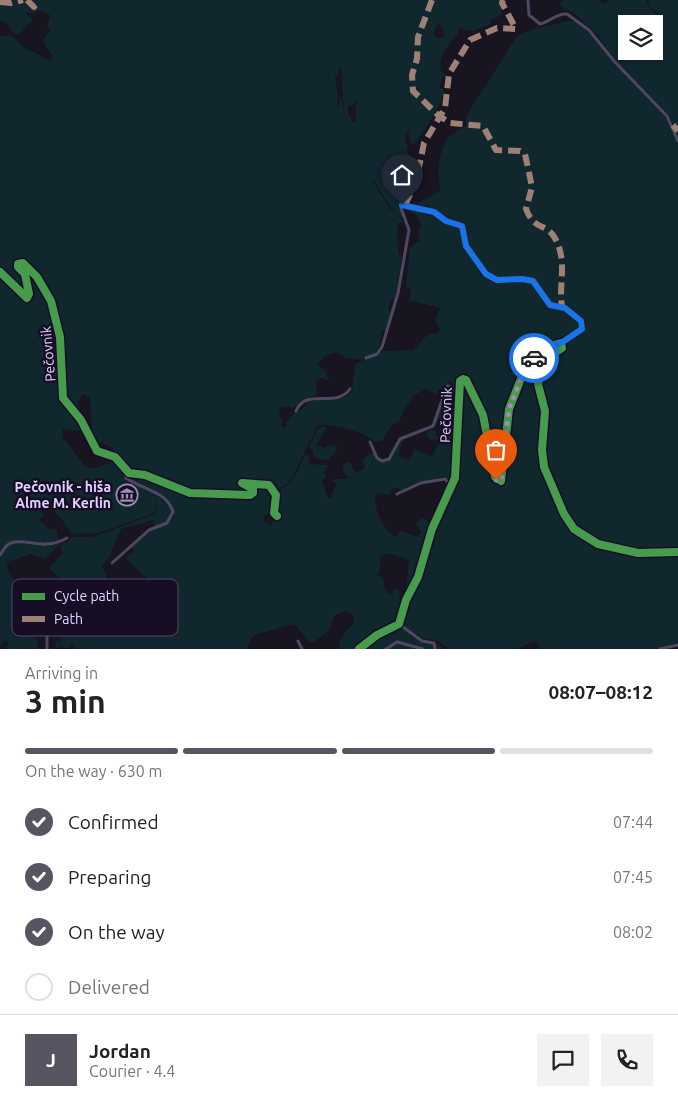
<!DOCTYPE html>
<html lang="en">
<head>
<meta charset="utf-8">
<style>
	:root { --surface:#fff; --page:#f2f2f2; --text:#222; --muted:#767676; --line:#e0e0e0; --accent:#585462 }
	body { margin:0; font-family:Ubuntu,sans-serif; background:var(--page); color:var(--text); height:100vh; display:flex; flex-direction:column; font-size:19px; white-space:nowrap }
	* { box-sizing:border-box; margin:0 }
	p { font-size:16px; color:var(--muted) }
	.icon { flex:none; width:28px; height:28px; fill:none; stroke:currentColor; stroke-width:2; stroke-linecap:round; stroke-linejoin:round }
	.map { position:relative; height:649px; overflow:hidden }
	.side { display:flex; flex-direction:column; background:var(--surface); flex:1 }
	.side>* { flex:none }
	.buttons { position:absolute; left:618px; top:15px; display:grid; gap:10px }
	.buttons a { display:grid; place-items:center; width:45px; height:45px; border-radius:0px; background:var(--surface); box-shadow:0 2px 8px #0003; font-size:25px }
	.pin { position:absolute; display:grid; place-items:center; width:42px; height:42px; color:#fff; margin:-51px -21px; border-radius:50% 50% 50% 0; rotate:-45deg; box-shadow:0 0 5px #0007 }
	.pin .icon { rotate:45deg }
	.courier { position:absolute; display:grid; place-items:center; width:50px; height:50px; margin:-25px; border:4px solid #1a73e8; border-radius:50%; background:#fff; color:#222; box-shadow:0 1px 6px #0007 }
	.head em { font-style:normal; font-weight:600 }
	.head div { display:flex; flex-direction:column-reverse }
	.head { display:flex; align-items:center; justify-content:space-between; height:85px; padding:0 25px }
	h1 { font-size:32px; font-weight:600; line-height:38px }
	.bar { display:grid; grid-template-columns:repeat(4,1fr); gap:8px 5px; align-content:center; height:60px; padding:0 25px }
	.bar i { height:6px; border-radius:4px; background:var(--line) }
	.bar .selected { background:var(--accent) }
	.bar p { grid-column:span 4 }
	.line { display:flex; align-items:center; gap:12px; padding:0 25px; border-top:1px solid var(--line) }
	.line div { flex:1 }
	.round { display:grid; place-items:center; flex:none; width:52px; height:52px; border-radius:0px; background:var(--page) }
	ol { padding:0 25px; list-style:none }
	li { display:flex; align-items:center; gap:15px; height:55px }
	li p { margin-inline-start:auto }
	li .icon { padding:5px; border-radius:50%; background:var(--accent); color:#fff; stroke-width:4 }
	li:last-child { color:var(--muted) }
	li i { width:28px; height:28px; border:2px solid var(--line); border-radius:50% }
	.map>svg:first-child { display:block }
	.green { fill:#11272e; fill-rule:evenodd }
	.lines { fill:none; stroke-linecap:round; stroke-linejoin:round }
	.minor { stroke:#4e4861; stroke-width:3 }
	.quiet { stroke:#9e8076; stroke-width:6; stroke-dasharray:12 6; stroke-linecap:butt }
	.cycleway-casing { stroke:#170e26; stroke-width:11 }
	.cycleway { stroke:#469c4c; stroke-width:8 }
	.done { stroke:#9b90b1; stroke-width:5; stroke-dasharray:0 9 }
	.route { stroke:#1a73e8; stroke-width:6 }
	.labels { text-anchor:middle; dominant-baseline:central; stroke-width:5; stroke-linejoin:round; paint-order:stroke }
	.street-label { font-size:14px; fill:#e2d3ff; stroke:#170e26 }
	.poi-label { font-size:14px; font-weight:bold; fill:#e2d3ff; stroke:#170e26; text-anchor:end }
	.key { fill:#170e26; stroke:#544967; stroke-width:1 }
	.key-label { font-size:14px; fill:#e2d3ff }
</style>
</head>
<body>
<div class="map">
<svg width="678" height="649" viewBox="0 0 678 649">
	<rect width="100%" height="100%" fill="#181420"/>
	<path class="green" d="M0 0H500L502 15 489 21 491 24 472 31 459 28 457 36C448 44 436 60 442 73L448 75 443 77 439 87 444 90C444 102 422 133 415 144L411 143 408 131 405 133V140L408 146 407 151 411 160 402 172 405 180 401 189 406 202H399L405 219C389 213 384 193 374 181L373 182 390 209 402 219V223H398C397 233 397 245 399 255H402L395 299H391L388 310 391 311 386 331 382 330C381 335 380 342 379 346 373 363 347 363 337 352L325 356 317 365 325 371 330 381 322 378 316 380 317 392 315 396 303 400 293 408 284 406 280 408 279 416 283 420 281 426 284 428 292 415 303 408 309 400 346 397 352 391 355 364 383 351 413 350 428 334 438 333 440 329 435 320 440 308 409 300 411 288 406 287 410 247 420 241 418 230 423 226 415 214 406 210V206L425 210 424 212 428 217 434 214 450 225 459 226 466 248 489 277 496 280H533L548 305 562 307 582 323 579 328C568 335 553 340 542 348 512 373 498 440 500 479L496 476C492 457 481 380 462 375L458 379V391L450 381 436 394 426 389 412 396V401L405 408 400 420 391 426 382 441 375 442C368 433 331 423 318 425L292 478 287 484 277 489C267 484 249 476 239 485L252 491 247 494 190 492 146 475 128 471 122 462 110 454 113 448 101 442 95 445 86 430H92L90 398 83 394C73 403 83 411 81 420L65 398 85 432 63 429 62 437 86 467 96 468 118 460 123 466 127 483 149 489 171 508V518L165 523 155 526 153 520 121 529 108 559 102 565 108 581 143 587 147 578 127 560 126 557 135 551 130 547C137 541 144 534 151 529 157 526 164 526 169 522 189 503 140 485 129 480V475C147 473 160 484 176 490 192 495 237 500 253 495L255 491 245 484 270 487C277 494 275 501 273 511L264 516V522H269L268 525 270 526 277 515 274 511 276 491C293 487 299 468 306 453L309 456V464L329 465 323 473 327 477 322 481 328 498 331 497 337 482H332L334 479H349L343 471V464L350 462 354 471C359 473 363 470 365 466L362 461 373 451 379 460 385 462 391 458 402 439 404 440 400 448 399 457 410 460 414 448 429 456 433 455 439 442 434 439 432 441 425 434 431 429 437 432 435 435 440 437 443 428 435 425 438 411 446 391 454 395 458 429 452 483 444 477 422 482 403 491 395 487 391 490 390 495 378 493 375 497C375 511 382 529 395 537L400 531 418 537 421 531 416 525 421 518 430 522C436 511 438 499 445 489L447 490 430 528 417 578 405 600 409 560 389 553 380 557V569L377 575 383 578 385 590 391 596 394 588 399 591 400 599 404 603 395 626 377 632 357 649H339L340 639 354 622V616L346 610 334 616 330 629 313 643 310 642 294 624 254 635 248 644V649H78L72 643 68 647 69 649 60 646 56 649 55 642 61 641 59 633H56L55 626 58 625 56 620 57 598 52 593 60 586 61 580 49 568 63 553 60 548 64 541 68 543 71 537H93L155 514 157 507 154 499 156 506 154 513 98 533 72 534C65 524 57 512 47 505L43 506 41 510 44 515 39 520 50 530 56 528 59 540C38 554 14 528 0 553V36L11 35C18 41 25 52 35 52L49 61 53 56 46 47 43 39 51 29 47 26 50 18 49 14 40 10 33 14 28 12 26 14 33 19 19 35 14 34 8 24 0 20ZM439 24 444 29V36L439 39 434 35 436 25ZM341 67 344 111 341 96 339 106H337L338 95 335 77 338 75 339 68ZM356 99V122H352L351 116 348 115V105L353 106Z
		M563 0H598L604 4 610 0H646L650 8 659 17 660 15 650 6 648 0H678V134L668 114 613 58 596 33 574 13 563 9 560 5ZM626 24H654V51H626Z
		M566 21H575L582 25 668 119 678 144V550L639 552 599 544 576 529 565 513 545 466 546 410 540 382 547 363 563 349V341L583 329 584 323 571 309 551 303 534 279 524 276 501 278 490 274 467 246 462 223 447 220 432 208 415 205 440 191 438 169 442 149 447 138 466 125V116L517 36C526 29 552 26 566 21Z
		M554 345 559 347C527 368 541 381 543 411 544 427 541 444 541 460 543 484 565 527 585 539 595 545 628 554 640 555 652 555 667 551 678 554V643L654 649H540L537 642H533L516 649H449L438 641 423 638 402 625 410 598 419 579 422 561 433 529 458 473 461 382 464 380 481 415 493 473 497 482 501 484C505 478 502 470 503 462 508 420 514 368 554 345Z
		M323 426 327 427 316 446H321L323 449 326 446H337V450L328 460 314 458 313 450 309 447 318 429Z
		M16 543 48 546 60 544 45 559 31 554 7 562C9 582 20 584 37 589L35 599 24 614 39 621 35 639 38 640 37 649H6L9 643 5 640 0 648V556L8 544Z
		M400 627 410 632 415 649H360L380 635Z
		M412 634C423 641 434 642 445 649H416Z"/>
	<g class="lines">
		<path class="minor" d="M528 0 529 15 540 24C550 22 556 13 567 14L589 30 614 61 667 116 678 141
			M0 272 27 298 29 294 25 274 18 267V264L23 263 37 277 51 301 60 337 63 398 81 420 97 451 115 457 129 473 145 475 190 493 250 495 253 493V489L242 483 269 485 276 495 274 513 277 516
			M366 358 377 354 382 347 398 293 409 230 401 208 405 205 434 212 446 221 462 226 466 246 486 274 497 280 522 279 533 281 550 305C561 309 583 311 582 329L561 343
			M296 411C306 387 336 409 350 389
			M370 442 377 458 382 461 389 459 400 439 433 426 447 386 453 387 456 396
			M397 494 421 483 445 479 451 486
			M0 555C3 551 5 545 11 543 27 537 41 552 67 538
			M112 563 149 530 167 523 173 512C167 491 141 489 126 478L125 470
			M47 593V649
			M399 624 422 641 434 643 435 649
			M298 641 302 649
			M359 649 377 635 399 624 406 600 418 577 432 529 455 478 460 381 463 379 466 380 483 415 495 477 501 481 509 409 524 371 547 347 561 343 562 348 549 357 543 365 538 384 545 411 542 450 544 467 564 514 574 529 598 544 638 553 678 552
			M386 649 397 642 423 649
			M660 649 678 645"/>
		<path class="quiet" d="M27 0 34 7 37 0
			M432 0 418 37 417 59 412 75 413 91 438 115 450 123 483 126 496 150 520 151 525 154 532 187 526 209C534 230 544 223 553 235 569 259 558 283 562 307
			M0 2 11 3 23 0
			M673 125 678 131
			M405 205 416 182 424 143 445 108 449 74 470 40 497 28 516 29 502 3 503 0"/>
		<g class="cycleway-casing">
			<path id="cycleway" d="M0 272 27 298 29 294 25 274 18 267V264L23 263 37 277 51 301 60 337 63 398 81 420 97 451 115 457 129 473 145 475 190 493 250 495 253 493V489L242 483 269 485 276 495 274 513 277 516
				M359 649 377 635 399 624 406 600 418 577 432 529 455 478 460 381 463 379 466 380 483 415 495 477 501 481 509 409 524 371 547 347 561 343 562 348 549 357 543 365 538 384 545 411 542 450 544 467 564 514 574 529 598 544 638 553 678 552"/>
		</g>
		<use href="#cycleway" class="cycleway"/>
	</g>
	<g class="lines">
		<path class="done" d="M496 480H502L501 468 509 409 524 371 534 358"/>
		<path class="route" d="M402 205 434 212 446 221 462 226 466 246 486 274 497 280 522 279 533 281 550 305 565 308 581 321 582 329 561 343 547 347 534 358"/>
	</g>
	<defs>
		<g id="museum-ring" transform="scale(1.125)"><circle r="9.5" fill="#170e26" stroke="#9b90b1" stroke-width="1.5"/><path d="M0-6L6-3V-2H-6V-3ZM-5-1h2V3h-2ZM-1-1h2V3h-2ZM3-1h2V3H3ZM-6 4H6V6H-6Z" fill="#9b90b1"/></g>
	</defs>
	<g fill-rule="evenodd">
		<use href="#museum-ring" x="127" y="495"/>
	</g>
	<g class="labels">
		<g class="street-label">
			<text transform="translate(48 354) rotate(-95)">Pečovnik</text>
			<text transform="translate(446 415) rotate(-88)">Pečovnik</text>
		</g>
		<g class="poi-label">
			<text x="111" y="487">Pečovnik - hiša<tspan x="111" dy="16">Alme M. Kerlin</tspan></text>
		</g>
	</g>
	<rect x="12" y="579" width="166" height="57" rx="8" class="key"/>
	<rect x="22" y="593" width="23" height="7" fill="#469c4c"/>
	<rect x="22" y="616" width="23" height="6" fill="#9e8076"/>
	<g class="key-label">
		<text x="54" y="601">Cycle path</text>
		<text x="54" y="624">Path</text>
	</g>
</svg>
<div class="buttons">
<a><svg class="icon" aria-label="layers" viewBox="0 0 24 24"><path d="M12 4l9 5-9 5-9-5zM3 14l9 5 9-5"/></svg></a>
</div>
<div class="pin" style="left:496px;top:480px;background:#ea580c"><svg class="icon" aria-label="bag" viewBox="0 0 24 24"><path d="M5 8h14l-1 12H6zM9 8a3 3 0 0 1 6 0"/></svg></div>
<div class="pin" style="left:402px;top:205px;background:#1f2937"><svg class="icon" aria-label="home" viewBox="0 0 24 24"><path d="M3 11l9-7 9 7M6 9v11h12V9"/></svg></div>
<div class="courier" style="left:534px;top:358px"><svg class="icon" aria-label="car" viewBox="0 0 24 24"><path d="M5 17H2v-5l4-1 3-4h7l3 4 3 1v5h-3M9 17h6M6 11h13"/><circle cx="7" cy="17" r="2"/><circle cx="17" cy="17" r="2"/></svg></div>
</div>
<section class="side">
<div class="head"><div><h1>3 min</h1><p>Arriving in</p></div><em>08:07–08:12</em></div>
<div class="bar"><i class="selected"></i><i class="selected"></i><i class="selected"></i><i></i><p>On the way · 630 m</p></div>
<ol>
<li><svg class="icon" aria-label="check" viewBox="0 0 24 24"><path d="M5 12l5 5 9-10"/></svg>Confirmed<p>07:44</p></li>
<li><svg class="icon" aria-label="check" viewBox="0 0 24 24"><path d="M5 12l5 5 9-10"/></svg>Preparing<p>07:45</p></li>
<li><svg class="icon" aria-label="check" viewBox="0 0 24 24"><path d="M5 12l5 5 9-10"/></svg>On the way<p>08:02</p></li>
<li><i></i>Delivered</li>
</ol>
<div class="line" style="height:90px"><b class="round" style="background:var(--accent);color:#fff">J</b><div><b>Jordan</b><p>Courier · 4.4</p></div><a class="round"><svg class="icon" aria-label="chat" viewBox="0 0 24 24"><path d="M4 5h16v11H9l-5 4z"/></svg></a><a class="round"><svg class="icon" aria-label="phone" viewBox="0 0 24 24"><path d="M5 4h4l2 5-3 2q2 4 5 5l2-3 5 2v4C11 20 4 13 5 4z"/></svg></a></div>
</section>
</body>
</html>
